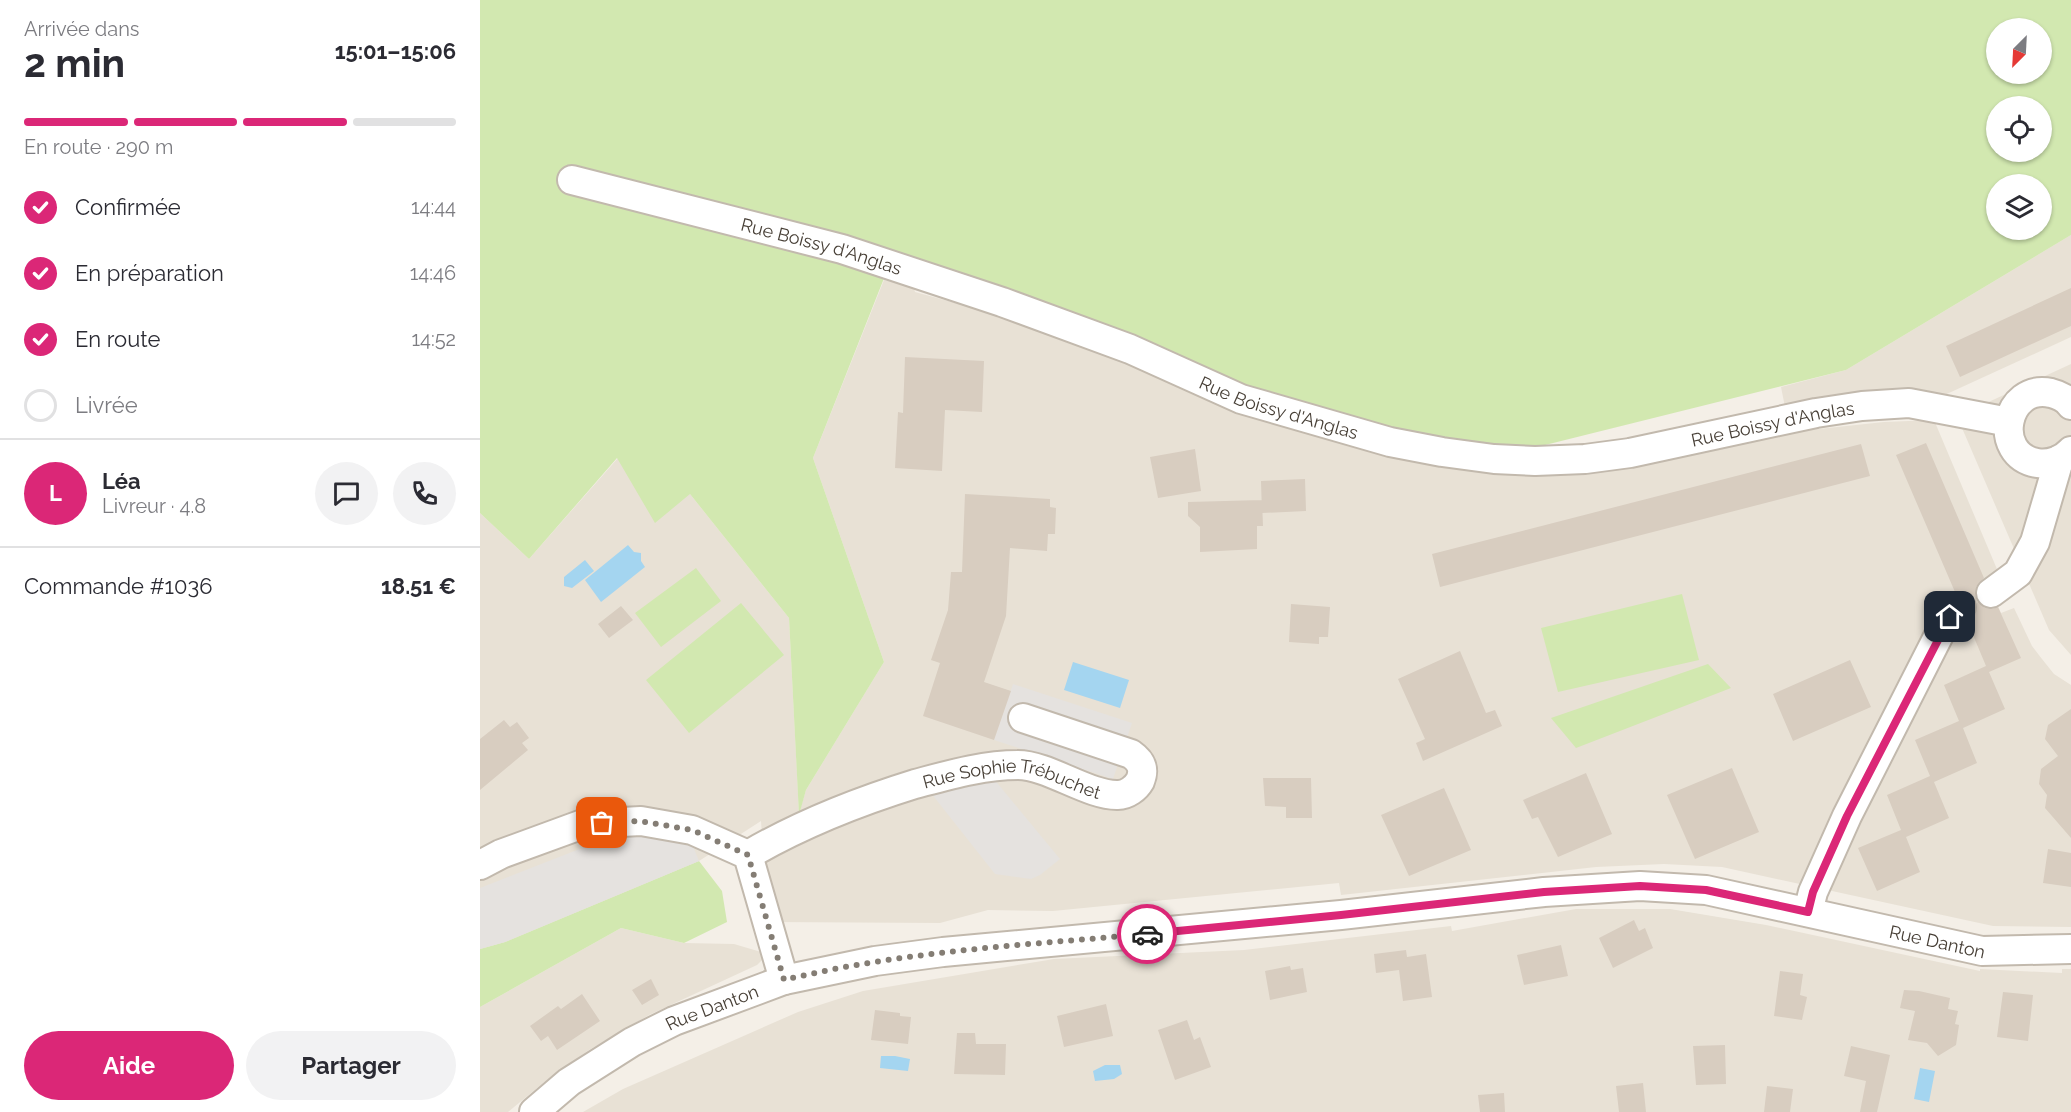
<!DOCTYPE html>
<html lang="fr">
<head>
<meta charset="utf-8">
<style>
	:root { --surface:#fff; --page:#f2f2f3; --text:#2b2b33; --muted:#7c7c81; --line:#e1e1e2; --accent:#db2777 }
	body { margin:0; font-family:Raleway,sans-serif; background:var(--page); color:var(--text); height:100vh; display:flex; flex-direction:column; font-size:22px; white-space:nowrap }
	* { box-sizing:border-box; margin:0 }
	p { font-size:20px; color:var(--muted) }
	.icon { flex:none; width:33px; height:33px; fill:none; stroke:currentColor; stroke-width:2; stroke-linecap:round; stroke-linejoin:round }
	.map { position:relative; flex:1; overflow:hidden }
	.side { display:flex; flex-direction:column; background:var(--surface); width:480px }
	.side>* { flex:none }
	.needle { width:39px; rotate:204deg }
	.fabs { position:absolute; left:1506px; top:18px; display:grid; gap:12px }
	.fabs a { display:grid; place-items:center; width:66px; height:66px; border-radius:50%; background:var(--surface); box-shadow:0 2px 4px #0004; font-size:30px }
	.pin { position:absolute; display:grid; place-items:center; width:51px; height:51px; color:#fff; margin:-26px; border-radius:12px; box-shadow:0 3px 9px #0006 }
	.courier { position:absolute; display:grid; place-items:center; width:60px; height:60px; margin:-30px; border:4px solid #db2777; border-radius:50%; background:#fff; color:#222; box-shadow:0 2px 8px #0007 }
	.head em { font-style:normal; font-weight:700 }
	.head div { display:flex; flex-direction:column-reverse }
	.head { display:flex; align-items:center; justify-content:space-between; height:102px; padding:0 24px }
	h1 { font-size:39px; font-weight:700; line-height:45px }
	.bar { display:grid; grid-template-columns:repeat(4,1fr); gap:9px 6px; align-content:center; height:72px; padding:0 24px }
	.bar i { height:8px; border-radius:4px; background:var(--line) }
	.bar .current { background:var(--accent) }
	.bar p { grid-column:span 4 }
	.line { display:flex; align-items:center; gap:15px; padding:0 24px; border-top:2px solid var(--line) }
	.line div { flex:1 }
	.round { display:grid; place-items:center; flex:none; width:63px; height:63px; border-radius:32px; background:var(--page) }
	ol { padding:0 24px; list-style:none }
	li { display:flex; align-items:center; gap:18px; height:66px }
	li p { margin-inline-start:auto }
	li .icon { padding:6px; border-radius:50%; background:var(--accent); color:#fff; stroke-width:4 }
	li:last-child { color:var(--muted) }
	li i { width:33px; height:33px; border:3px solid var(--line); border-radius:50% }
	.action { display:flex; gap:12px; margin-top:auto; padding:12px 24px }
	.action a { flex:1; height:69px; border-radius:36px; background:var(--accent); color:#fff; font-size:24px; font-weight:700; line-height:69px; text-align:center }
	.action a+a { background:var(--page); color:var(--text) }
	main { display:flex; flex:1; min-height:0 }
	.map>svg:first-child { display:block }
	.residential { fill:#e8e1d5 }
	.green { fill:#d2e8b0; fill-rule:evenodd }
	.parking { fill:#e5e2df }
	.water { fill:#a4d5f0 }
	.building { fill:#d8cdc0 }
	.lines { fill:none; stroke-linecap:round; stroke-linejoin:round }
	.minor-casing { stroke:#c2b9ad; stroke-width:32 }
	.minor { stroke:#fff; stroke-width:28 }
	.done { stroke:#847d74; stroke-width:6; stroke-dasharray:0 10.8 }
	.route { stroke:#db2777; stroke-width:8 }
	.labels { text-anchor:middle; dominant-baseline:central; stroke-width:6; stroke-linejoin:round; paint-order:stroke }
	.street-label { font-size:18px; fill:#473f36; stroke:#fff }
</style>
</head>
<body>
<main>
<section class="side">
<div class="head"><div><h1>2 min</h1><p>Arrivée dans</p></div><em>15:01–15:06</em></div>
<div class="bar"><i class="current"></i><i class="current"></i><i class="current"></i><i></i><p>En route · 290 m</p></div>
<ol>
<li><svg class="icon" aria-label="check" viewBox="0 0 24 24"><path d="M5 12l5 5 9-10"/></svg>Confirmée<p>14:44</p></li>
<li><svg class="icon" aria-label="check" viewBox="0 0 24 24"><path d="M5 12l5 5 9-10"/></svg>En préparation<p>14:46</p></li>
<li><svg class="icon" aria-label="check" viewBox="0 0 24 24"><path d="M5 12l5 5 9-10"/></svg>En route<p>14:52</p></li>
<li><i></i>Livrée</li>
</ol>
<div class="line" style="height:108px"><b class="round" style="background:var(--accent);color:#fff">L</b><div><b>Léa</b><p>Livreur · 4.8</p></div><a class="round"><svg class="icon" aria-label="chat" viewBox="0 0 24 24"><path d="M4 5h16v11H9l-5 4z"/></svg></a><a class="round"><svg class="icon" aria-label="phone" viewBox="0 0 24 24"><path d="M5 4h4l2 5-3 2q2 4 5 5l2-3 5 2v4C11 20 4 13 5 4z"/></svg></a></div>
<div class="line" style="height:78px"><div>Commande #1036</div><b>18.51 €</b></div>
<div class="action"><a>Aide</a><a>Partager</a></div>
</section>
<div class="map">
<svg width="1591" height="1112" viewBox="0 0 1591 1112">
	<rect width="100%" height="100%" fill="#f4efe7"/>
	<path class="residential" d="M1591 235V337L1434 409 1308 422 1301 387 1366 370Z
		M404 280 434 287 435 292 535 319 675 372 1116 465 1329 430 1404 422 1454 420 1522 581 1510 588 1521 613 1534 608 1552 646 1562 659 1574 674 1591 685V927L1513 926 1242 867 1184 864 1116 867 861 895 859 883 573 911 508 910 460 923 288 922 281 821 219 861 25 942 0 949V513L49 559 138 458 210 494 309 618 319 813 326 790 404 662 333 458Z
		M1591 364V655L1569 630 1482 428V422L1489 411Z
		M1096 909H1190L1286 925 1500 971V969L1582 973V969H1591V1112H103L143 1089 318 1012 383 991 574 959 764 950 971 926 972 931Z
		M141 928 204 943 254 944 281 952 283 959 277 965 169 1015 109 1050 68 1079 28 1112H0V1007Z"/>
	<path class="green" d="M0 0H1591V235L1366 370 1049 449 926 434 744 379 412 258 333 458 404 662 326 790 319 815 309 618 210 494 175 523 137 458 49 559 0 513ZM1516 28H1562V74H1516ZM1516 106H1562V152H1516ZM1516 184H1562V230H1516Z
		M216 568 241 601 181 647 155 613Z
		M1202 594 1219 660 1078 692 1061 628Z
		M261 603 304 655 209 733 166 680Z
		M1228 664 1251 688 1096 748 1071 718Z
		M219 861 242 891 247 922 204 943 141 928 0 1007V949L25 942Z"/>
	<path class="parking" d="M533 684 652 723 633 779 514 740Z
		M509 773 580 859 560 875 551 879 515 874 447 788Z
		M148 830 212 844 219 861 25 942 0 949V888Z"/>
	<path class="water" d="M148 545 154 552 161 553V561L165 567 121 602 105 580Z
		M105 560 114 571 92 588 84 586V577Z
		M593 662 649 680 640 708 584 690Z
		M401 1056H415L430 1059 428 1071 400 1068Z
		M625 1065H640L642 1074 634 1079 615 1081 613 1071Z
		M1440 1068 1455 1071 1449 1102 1434 1099Z"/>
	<path class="building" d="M1591 288V326L1480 377 1466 346Z
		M425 357 504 361 502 412 465 410 462 471 415 468 418 412 423 413Z
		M1446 443 1504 578 1496 587 1495 594 1497 602 1505 608 1512 609 1518 607 1541 658 1509 672 1525 709 1483 728 1497 763 1454 782 1469 818 1426 837 1440 872 1397 891 1378 848 1421 830 1407 795 1450 776 1435 740 1479 721 1464 685 1506 666 1488 623 1496 613 1497 603 1494 596 1487 592H1475L1416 455Z
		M1381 444 1390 476 960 587 952 554Z
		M715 449 721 491 678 498 670 457Z
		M825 479 826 511 782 513 781 481Z
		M485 494 570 499V507L576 508 575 534H568L567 551 530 548 526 616 504 682 531 691 514 740 443 716 460 663 451 660 468 610 471 572H482Z
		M782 500 783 526H777V549L720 552V527L708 516V502Z
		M811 604 850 607 848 637H839V644L809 642Z
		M141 606 153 620 129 638 118 624Z
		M980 651 1006 713 1015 710 1022 726 943 761 936 743 945 739 918 679Z
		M1370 660 1391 707 1313 741 1293 694Z
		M1591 709V838L1565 808 1567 795 1559 784 1561 769 1578 756 1565 739 1568 725Z
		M24 720 30 727 37 722 49 738 42 743 48 750 0 790V739Z
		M1252 768 1279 832 1215 859 1187 795Z
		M1106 773 1132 834 1078 857 1058 817 1052 819 1043 800Z
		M783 778H831L832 818H806V807L785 806Z
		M964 788 991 850 929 876 901 815Z
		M1568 849 1591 853V887L1563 883Z
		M1154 920 1159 931 1165 928 1173 948 1133 968 1119 938Z
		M1081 945 1088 976 1044 985 1037 955Z
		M926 950 927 957 946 954 952 997 923 1001 919 970 896 973 894 954Z
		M810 966 811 970 823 968 827 992 790 1000 785 971Z
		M1300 971 1323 974 1320 995 1327 997 1322 1020 1294 1016Z
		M171 979 179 995 162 1005 152 990Z
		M1424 990 1439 991 1470 998 1468 1009 1478 1011 1475 1024 1479 1025 1476 1045 1458 1056 1447 1043 1428 1040 1435 1011 1420 1008Z
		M1523 992 1553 995 1548 1041 1517 1037Z
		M102 994 120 1021 77 1050 68 1036 61 1041 50 1026 78 1006 81 1009Z
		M626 1004 633 1036 584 1047 577 1016Z
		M395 1010 420 1013V1016L431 1017 428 1044 391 1040Z
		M707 1020 714 1040 720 1037 731 1067 695 1080 678 1030Z
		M477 1033H495L496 1044H526L525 1075 474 1074Z
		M1245 1045 1246 1084 1216 1085 1213 1046Z
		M1371 1046 1410 1055 1397 1112H1380L1386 1081 1364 1076Z
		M1163 1083 1166 1112H1139L1136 1086Z
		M1287 1086 1313 1089 1310 1112H1284Z
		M1024 1093 1025 1112H1000L998 1095Z"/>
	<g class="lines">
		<g class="minor-casing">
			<g id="minor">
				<path id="s1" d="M92 180 362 249 522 302 650 349 761 399 910 442 962 452 1014 459 1055 461 1105 459 1150 453 1336 413 1382 406 1429 403 1529 422"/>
				<path d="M1591 405C1586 398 1579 395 1571 393 1525 383 1511 455 1557 463 1570 465 1583 460 1591 451"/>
				<path d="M1511 593 1538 573 1555 542 1579 460"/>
				<path id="s2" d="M268 855C321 824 377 802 435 784 469 775 503 765 538 765 568 765 609 796 638 795 647 795 656 788 660 781 665 769 661 761 651 754L543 718"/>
				<path d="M0 865 21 854 103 824 161 821 212 830 268 855 304 980"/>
				<path d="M1328 912 1333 892 1367 816 1461 631 1470 617 1481 607"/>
				<path id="s3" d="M54 1112 89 1082 152 1042 194 1021 304 980 395 961 463 952 861 915 1064 892 1160 886 1226 890 1502 951 1591 949"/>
			</g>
		</g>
		<use href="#minor" class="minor"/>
	</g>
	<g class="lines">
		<path class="done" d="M122 823 160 821 212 830 268 855 304 980C423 951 545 945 667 934"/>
		<path class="route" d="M667 934 861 915 1064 892 1160 886 1226 890 1328 912 1333 892 1367 816 1470 617"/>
	</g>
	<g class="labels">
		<g class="street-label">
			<text stroke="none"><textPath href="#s1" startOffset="258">Rue Boissy d'Anglas</textPath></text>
			<text stroke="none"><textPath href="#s1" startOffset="744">Rue Boissy d'Anglas</textPath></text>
			<text stroke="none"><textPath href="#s1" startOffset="1248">Rue Boissy d'Anglas</textPath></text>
			<text stroke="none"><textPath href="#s2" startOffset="282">Rue Sophie Trébuchet</textPath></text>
			<text stroke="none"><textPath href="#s3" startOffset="1450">Rue Danton</textPath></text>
			<text stroke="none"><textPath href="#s3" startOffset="208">Rue Danton</textPath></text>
		</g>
	</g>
</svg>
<div class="fabs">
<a><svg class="needle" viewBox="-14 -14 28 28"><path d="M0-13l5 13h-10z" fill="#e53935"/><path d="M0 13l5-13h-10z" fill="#7c7c81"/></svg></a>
<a><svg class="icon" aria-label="locate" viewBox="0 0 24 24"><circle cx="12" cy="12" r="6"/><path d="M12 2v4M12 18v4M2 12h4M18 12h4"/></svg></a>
<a><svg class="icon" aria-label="layers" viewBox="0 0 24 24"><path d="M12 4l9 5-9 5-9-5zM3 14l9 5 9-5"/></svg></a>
</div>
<div class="pin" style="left:122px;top:823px;background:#ea580c"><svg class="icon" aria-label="bag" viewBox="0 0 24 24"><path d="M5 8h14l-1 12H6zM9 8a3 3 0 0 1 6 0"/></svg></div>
<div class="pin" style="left:1470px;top:617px;background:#1f2937"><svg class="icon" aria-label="home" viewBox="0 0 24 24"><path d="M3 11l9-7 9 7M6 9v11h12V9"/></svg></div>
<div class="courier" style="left:667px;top:934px"><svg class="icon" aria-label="car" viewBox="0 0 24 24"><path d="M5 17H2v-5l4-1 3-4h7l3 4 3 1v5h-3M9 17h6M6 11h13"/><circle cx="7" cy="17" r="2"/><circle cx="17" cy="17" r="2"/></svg></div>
</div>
</main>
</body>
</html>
